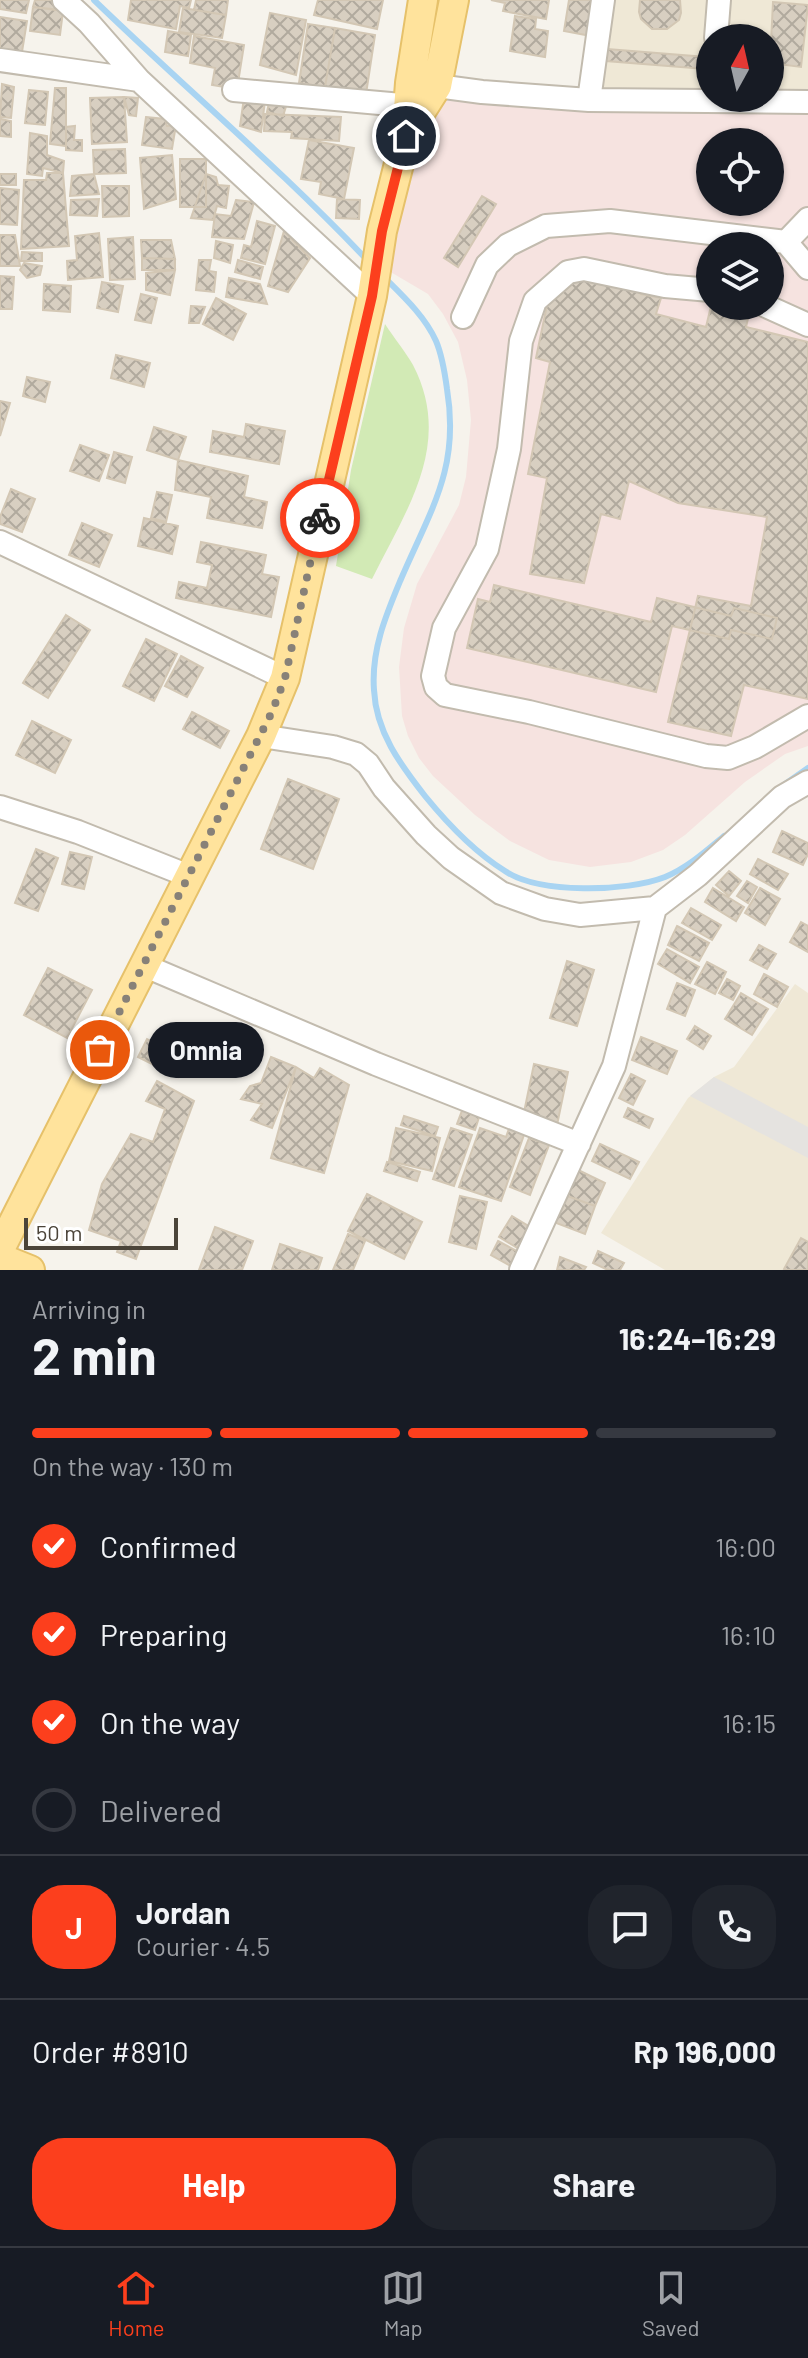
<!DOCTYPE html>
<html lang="en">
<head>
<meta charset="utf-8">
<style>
	:root { --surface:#171b24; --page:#20242c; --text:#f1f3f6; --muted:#9ea1a6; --line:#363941; --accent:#fc3f1d }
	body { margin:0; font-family:Barlow,sans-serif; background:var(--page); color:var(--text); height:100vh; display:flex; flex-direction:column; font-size:30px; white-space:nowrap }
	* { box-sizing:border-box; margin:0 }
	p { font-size:26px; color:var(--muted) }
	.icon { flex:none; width:44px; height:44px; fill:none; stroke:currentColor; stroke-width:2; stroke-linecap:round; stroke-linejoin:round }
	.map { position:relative; height:1270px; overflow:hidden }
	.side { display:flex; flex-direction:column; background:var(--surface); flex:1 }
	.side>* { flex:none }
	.needle { width:52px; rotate:8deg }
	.fabs { position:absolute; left:696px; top:24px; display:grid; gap:16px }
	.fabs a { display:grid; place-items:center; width:88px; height:88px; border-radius:50%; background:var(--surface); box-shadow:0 2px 6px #0004; font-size:40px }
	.scale { position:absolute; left:24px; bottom:20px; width:154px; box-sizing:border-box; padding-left:8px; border:4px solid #4b4439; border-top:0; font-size:22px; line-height:28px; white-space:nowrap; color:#4b4439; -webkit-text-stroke:6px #fff; paint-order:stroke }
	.pin { position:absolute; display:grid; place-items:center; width:68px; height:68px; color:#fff; margin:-34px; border:4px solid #fff; border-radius:50%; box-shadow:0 2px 8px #0007 }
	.courier { position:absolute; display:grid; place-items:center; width:80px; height:80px; margin:-40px; border:6px solid #fc3f1d; border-radius:50%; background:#fff; color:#222; box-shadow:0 2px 10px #0007 }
	.bubble { position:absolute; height:56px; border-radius:28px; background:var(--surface); box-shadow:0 2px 6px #0004; font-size:26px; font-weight:700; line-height:56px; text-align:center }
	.overview em { font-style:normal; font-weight:700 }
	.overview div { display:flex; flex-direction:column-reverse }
	.overview { display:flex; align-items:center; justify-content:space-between; height:136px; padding:0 32px }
	h1 { font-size:52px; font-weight:700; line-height:60px }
	.bar { display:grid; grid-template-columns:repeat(4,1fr); gap:12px 8px; align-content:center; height:96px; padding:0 32px }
	.bar i { height:10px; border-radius:6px; background:var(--line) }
	.bar .active { background:var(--accent) }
	.bar p { grid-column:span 4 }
	.line { display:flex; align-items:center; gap:20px; padding:0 32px; border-top:2px solid var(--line) }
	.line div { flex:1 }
	.round { display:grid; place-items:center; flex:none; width:84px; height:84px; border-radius:32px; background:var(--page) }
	ol { padding:0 32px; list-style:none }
	li { display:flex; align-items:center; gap:24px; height:88px }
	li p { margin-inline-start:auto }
	li .icon { padding:8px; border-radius:50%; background:var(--accent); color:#fff; stroke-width:4 }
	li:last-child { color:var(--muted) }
	li i { width:44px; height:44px; border:4px solid var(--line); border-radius:50% }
	.cta { display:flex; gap:16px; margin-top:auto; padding:16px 32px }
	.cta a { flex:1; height:92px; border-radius:32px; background:var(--accent); color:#fff; font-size:32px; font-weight:700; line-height:92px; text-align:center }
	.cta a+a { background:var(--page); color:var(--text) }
	.tabs { display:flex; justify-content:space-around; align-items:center; height:112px; border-top:2px solid var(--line); background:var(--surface); font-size:22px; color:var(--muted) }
	.tabs a { display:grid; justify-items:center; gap:4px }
	.tabs .active { color:var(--accent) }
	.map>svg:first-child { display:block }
	.education { fill:#efe8d6; fill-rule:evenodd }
	.medical { fill:#f6e3e0; fill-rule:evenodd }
	.green { fill:#d2eab5 }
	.parking { fill:#e5e3e0 }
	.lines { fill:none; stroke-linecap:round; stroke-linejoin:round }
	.stream { stroke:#a9d4f2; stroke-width:6 }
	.building { fill:url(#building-cross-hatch); stroke:#d3c7b4; stroke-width:2 }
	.minor-casing { stroke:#c2bbae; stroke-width:26 }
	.major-casing { stroke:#e6c16a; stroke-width:32 }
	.minor { stroke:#fff; stroke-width:22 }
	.major { stroke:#ffe39c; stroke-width:28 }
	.done { stroke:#878178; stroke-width:8; stroke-dasharray:0 14.4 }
	.route { stroke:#fc3f1d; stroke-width:10 }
</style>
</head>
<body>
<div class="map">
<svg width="808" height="1270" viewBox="0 0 808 1270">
	<defs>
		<pattern id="building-cross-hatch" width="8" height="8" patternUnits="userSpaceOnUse" patternTransform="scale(2)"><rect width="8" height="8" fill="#d8cfc1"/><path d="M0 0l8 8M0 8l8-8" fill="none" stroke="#b1aa9e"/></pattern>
	</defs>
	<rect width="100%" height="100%" fill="#f6f3ec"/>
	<path class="education" d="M607 0H808V102L589 100ZM710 38H770V98H710Z
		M795 984 808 993V1270H665L601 1233 688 1098 714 1077 734 1067Z"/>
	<path class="medical" d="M438 93 808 102V746L785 754 745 782 685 835 663 850 631 862 590 867 549 860 510 841 475 815 433 776 419 758 408 736 402 716 399 667 404 628 417 584 459 505 466 477 471 420 467 380 458 342 443 314 428 294 377 264 382 231ZM710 142H770V202H710ZM710 246H770V306H710Z"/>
	<path class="green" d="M385 324C394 338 405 351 413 365 454 444 406 510 372 579L336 566 351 470Z"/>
	<path class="parking" d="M714 1077 808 1127V1158L690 1096Z"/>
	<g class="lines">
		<path class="stream" d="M94 0C185 88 282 170 369 262
			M383 276C402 295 425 316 436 341 442 355 445 374 447 389 460 468 431 509 401 579 386 615 371 650 374 690 376 732 400 764 425 796 447 823 476 853 505 871 539 894 627 892 665 877 687 868 706 851 724 836
			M778 789 808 768"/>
	</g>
	<path class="building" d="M0 0H29L26 13 0 9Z
		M35 0H51L61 10 33 7Z
		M131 0H191L189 8 180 6 176 29 128 20Z
		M196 0H228L226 15 194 10Z
		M318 0H383L377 29 314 15Z
		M491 0H549L546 19 503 11 505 3Z
		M569 0H598L591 36 564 31Z
		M640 0H680L681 13 679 20 667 29H652L641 19 639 12Z
		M773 2 808 5 801 67 770 63Z
		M33 7 63 11 60 35 30 31Z
		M183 8 226 15 222 38 179 32Z
		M270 13 306 20 296 75 260 65Z
		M515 16 536 19 535 29 548 31 545 57 510 51Z
		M0 17 27 21 22 52 0 49Z
		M308 24 335 28 325 87 299 83Z
		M335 28 375 35 366 94 325 87Z
		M168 31 191 35 188 56 165 52Z
		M194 36 244 45 237 89 212 85 215 68 190 63Z
		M607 49 706 57 705 69 606 61Z
		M2 84 14 87 11 118 0 117Z
		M55 88H66V146L50 144Z
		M29 90 48 92 45 125 25 123Z
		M124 97 127 142 92 144 90 98Z
		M124 97 138 98 136 116 129 115Z
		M244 98 265 101 261 132 240 126Z
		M270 98 288 100 283 116 267 112Z
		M265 114 341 117 339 141 291 138 292 132 264 131Z
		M146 117 165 119 167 126 176 125 172 149 142 145Z
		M0 119 11 121V137L0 136Z
		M75 126 74 140H82V151L66 150V127Z
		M30 133 47 136V155L64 161 63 173 43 168 42 176 27 174Z
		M309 140 354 148 344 199 319 194 321 182 301 179Z
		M125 149 126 173 94 174 93 150Z
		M172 155 176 199 144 209 140 158Z
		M180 159H206V207H180Z
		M47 173H63L69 246 21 249 24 180H46Z
		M0 174H16V185H0Z
		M94 174 99 194 70 196 72 176Z
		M206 174 216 177 218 185 229 186 226 208 217 206 213 220 191 218Z
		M102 186H129V216L103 217Z
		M0 188 19 190 17 225 0 224Z
		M482 196 496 204 458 267 444 258Z
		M99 199 97 216 70 215 71 200Z
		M337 199 360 200 359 219 336 218Z
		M236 200 254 202 244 239 212 237 215 214 231 216Z
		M257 221 275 226 265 264 241 258 244 245 251 247Z
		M284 231 310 258 288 292 268 286Z
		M99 233 103 277 68 280 67 261 77 260 75 236Z
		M0 235H15L20 266H0Z
		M133 237 135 279 110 280 108 239Z
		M141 240H171L175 259 142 258Z
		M216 241 233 245 230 263 214 258Z
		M22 252 42 253V261H21Z
		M142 258 175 259V270H142Z
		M199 260H211L209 271 216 272 214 292 196 290Z
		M238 260 263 267 260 279 235 272Z
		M24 263 42 266 40 275 27 278 20 270Z
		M175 270 170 295 146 290V273Z
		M590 273 622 279 641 294 661 298 656 314 706 327 711 306H751L746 327 808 342V699L744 685 731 736 668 722 698 596 751 606 767 517 678 503 629 481 620 519 601 514 584 583 530 574 547 478 528 474 550 362 536 358 547 305 565 284Z
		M0 276 14 277 12 309H0Z
		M229 278 260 284 267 304 226 297Z
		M102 282 123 286 118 312 97 308Z
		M44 284 71 286 70 312 43 310Z
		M141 294 157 298 151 323 135 320Z
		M216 298 246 314 233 340 203 324Z
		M191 306 205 307 199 323H189Z
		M116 355 150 363 144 387 111 378Z
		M27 377 50 382 45 402 23 396Z
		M0 401 10 403 0 436Z
		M246 424 285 431 279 464 210 452 213 431 244 437Z
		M154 427 186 437 178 460 147 450Z
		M80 445 109 455 99 481 70 471Z
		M114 452 132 457 125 483 107 478Z
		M178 460 248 476 244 497 267 502 262 528 207 518 211 497 175 490Z
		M11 489 35 499 22 532 0 524V517Z
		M157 492 172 495 166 522 151 518Z
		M144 518 178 526 172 554 138 546Z
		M82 523 112 535 99 567 69 555Z
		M201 542 266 555 262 574 279 577 271 617 176 598 179 582 207 588 212 565 197 562Z
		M494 585 651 622 657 598 731 616 734 608 777 618 772 639 731 630 729 639 672 626 656 692 467 648 478 599 490 602Z
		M66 615 90 630 48 698 23 683Z
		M146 639 177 654 154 701 123 686Z
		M181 656 203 668 187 697 165 686Z
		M192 712 229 731 220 748 183 729Z
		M32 721 71 740 55 773 16 755Z
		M288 779 339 799 313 869 261 849Z
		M782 831 808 843V854L803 865 773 852Z
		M36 849 58 858 38 911 15 903Z
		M70 852 92 857 84 889 62 884Z
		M758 859 788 874 778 890 750 874Z
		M729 871 741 881 729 896 716 885Z
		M747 881 757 887 748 903 737 896Z
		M713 888 744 907 736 921 705 902Z
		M760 888 780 899 765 925 745 913Z
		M691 908 721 925 712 940 682 923Z
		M801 922 808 926V952L790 942Z
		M677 926 709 943 699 961 668 945Z
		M759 945 776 954 767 969 750 960Z
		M667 949 699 967 690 983 658 964Z
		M567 961 594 970 577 1026 550 1018Z
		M707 962 726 972 715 994 695 984Z
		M48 968 92 990 67 1038 24 1015Z
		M764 974 788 987 777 1007 754 994Z
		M727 979 740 986 733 1000 719 993Z
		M677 983 695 990 685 1016 667 1009Z
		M741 993 768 1009 752 1035 725 1019Z
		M695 1026 711 1036 703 1049 687 1039Z
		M641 1037 677 1051 667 1074 632 1060Z
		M167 1038 179 1044 175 1053 187 1060 178 1077 138 1057 147 1039 162 1047Z
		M271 1057 296 1067 272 1128 251 1120 262 1104 241 1099 250 1086 261 1083Z
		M534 1064 568 1072 557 1125 523 1117Z
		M296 1067 314 1078 320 1068 349 1085 324 1173 271 1158Z
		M631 1074 645 1081 633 1105 619 1098Z
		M157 1081 194 1101 136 1259 117 1252 121 1241 89 1230 102 1184 131 1134 153 1142 165 1109 146 1101Z
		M463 1108 480 1114 475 1130 457 1124Z
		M628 1108 653 1119 649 1128 624 1117Z
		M404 1116 438 1127 435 1136 401 1125Z
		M511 1123 526 1129 501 1201 459 1187 480 1128 506 1137Z
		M396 1128 440 1138 432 1171 389 1161Z
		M451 1128 472 1135 454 1186 433 1179Z
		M529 1138 549 1145 530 1195 510 1187Z
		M600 1144 639 1162 630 1179 592 1161Z
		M387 1162 420 1172 417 1181 384 1171Z
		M572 1167 605 1183 595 1206 562 1194Z
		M367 1194 422 1222 404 1259 348 1231Z
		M562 1194 595 1206 585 1234 551 1221Z
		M460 1196 487 1202 476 1249 449 1242Z
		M512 1216 532 1228 519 1249 499 1237Z
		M215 1227 253 1241 242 1270H199Z
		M348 1234 365 1241 353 1270H333Z
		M801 1238 808 1242V1270H786L784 1269Z
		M498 1241 524 1255 516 1269 491 1255Z
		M280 1244 322 1258 318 1270H272Z
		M598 1251 624 1263 620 1270H608L593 1263Z
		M560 1257 586 1267 584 1270H557Z"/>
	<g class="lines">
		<g class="minor-casing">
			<path id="minor" d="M64 0 89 23 139 80 372 296
				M716 38 719 0
				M0 60 139 80
				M422 84 482 92 589 100 808 102
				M234 90 424 107
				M589 100 603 0
				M808 219 786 242 808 268
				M710 290 665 286 584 269 568 272 535 301 521 341 509 449 487 549 444 628 433 676 436 687 445 695 529 712 706 756 728 758 755 747 808 716
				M766 306 808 325
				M463 317 487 265 508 245 546 226 610 221 786 242
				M0 542 285 678
				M261 736 333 747 356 754 368 764 384 788 426 835 451 858 501 893 545 909 580 915 655 908 698 875 782 797 808 782
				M0 807 78 832 189 876
				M143 965 376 1064 579 1144
				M521 1270 614 1066 655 908"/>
		</g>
		<g class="major-casing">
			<path id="major" d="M406 135 437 86 454 0
				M0 1249 261 736 285 678 372 296 382 231 406 136 410 83 423 0
				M0 1258 30 1270"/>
		</g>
		<use href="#minor" class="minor"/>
		<use href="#major" class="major"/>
	</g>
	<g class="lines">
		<path class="done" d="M100 1050 272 712 285 678 320 518"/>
		<path class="route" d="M320 518 372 296 382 231 406 136"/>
	</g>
</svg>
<div class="fabs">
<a><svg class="needle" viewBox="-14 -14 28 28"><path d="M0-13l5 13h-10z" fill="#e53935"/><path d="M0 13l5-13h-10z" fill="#9ea1a6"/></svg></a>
<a><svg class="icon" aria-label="locate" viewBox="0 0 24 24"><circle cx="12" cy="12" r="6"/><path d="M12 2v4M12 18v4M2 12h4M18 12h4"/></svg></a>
<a><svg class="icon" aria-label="layers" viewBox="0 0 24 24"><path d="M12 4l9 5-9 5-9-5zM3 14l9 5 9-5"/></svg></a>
</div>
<div class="scale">50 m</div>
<div class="pin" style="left:100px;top:1050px;background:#ea580c"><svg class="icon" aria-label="bag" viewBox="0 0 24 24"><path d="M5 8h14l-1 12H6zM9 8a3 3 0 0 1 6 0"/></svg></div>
<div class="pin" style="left:406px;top:136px;background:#1f2937"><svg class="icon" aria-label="home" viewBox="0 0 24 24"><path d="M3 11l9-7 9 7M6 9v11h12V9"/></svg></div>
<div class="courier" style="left:320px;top:518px"><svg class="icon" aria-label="bike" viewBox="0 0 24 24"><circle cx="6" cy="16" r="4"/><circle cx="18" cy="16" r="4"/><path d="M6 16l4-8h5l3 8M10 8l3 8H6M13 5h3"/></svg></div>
<div class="bubble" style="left:148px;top:1022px;width:116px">Omnia</div>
</div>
<section class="side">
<div class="overview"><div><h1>2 min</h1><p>Arriving in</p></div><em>16:24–16:29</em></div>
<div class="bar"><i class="active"></i><i class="active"></i><i class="active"></i><i></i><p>On the way · 130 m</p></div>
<ol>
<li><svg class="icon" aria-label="check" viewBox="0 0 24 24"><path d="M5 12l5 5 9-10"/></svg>Confirmed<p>16:00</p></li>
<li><svg class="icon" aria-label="check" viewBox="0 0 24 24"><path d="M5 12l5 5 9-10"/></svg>Preparing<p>16:10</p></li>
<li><svg class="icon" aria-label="check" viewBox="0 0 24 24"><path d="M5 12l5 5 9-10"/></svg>On the way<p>16:15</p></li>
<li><i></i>Delivered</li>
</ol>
<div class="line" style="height:144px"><b class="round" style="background:var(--accent);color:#fff">J</b><div><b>Jordan</b><p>Courier · 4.5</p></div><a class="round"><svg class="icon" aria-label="chat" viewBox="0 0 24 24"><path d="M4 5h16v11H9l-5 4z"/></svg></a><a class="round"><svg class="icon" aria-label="phone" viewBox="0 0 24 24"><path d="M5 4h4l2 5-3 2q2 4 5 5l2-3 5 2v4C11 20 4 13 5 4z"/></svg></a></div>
<div class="line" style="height:104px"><div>Order #8910</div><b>Rp 196,000</b></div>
<div class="cta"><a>Help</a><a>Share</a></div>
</section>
<nav class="tabs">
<a class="active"><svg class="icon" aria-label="home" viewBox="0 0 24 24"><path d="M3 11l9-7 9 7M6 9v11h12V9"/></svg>Home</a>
<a><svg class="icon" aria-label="map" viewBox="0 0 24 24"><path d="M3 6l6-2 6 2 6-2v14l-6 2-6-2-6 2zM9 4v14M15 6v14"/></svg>Map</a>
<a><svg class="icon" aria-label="saved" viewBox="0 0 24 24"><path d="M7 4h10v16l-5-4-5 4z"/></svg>Saved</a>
</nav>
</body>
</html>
